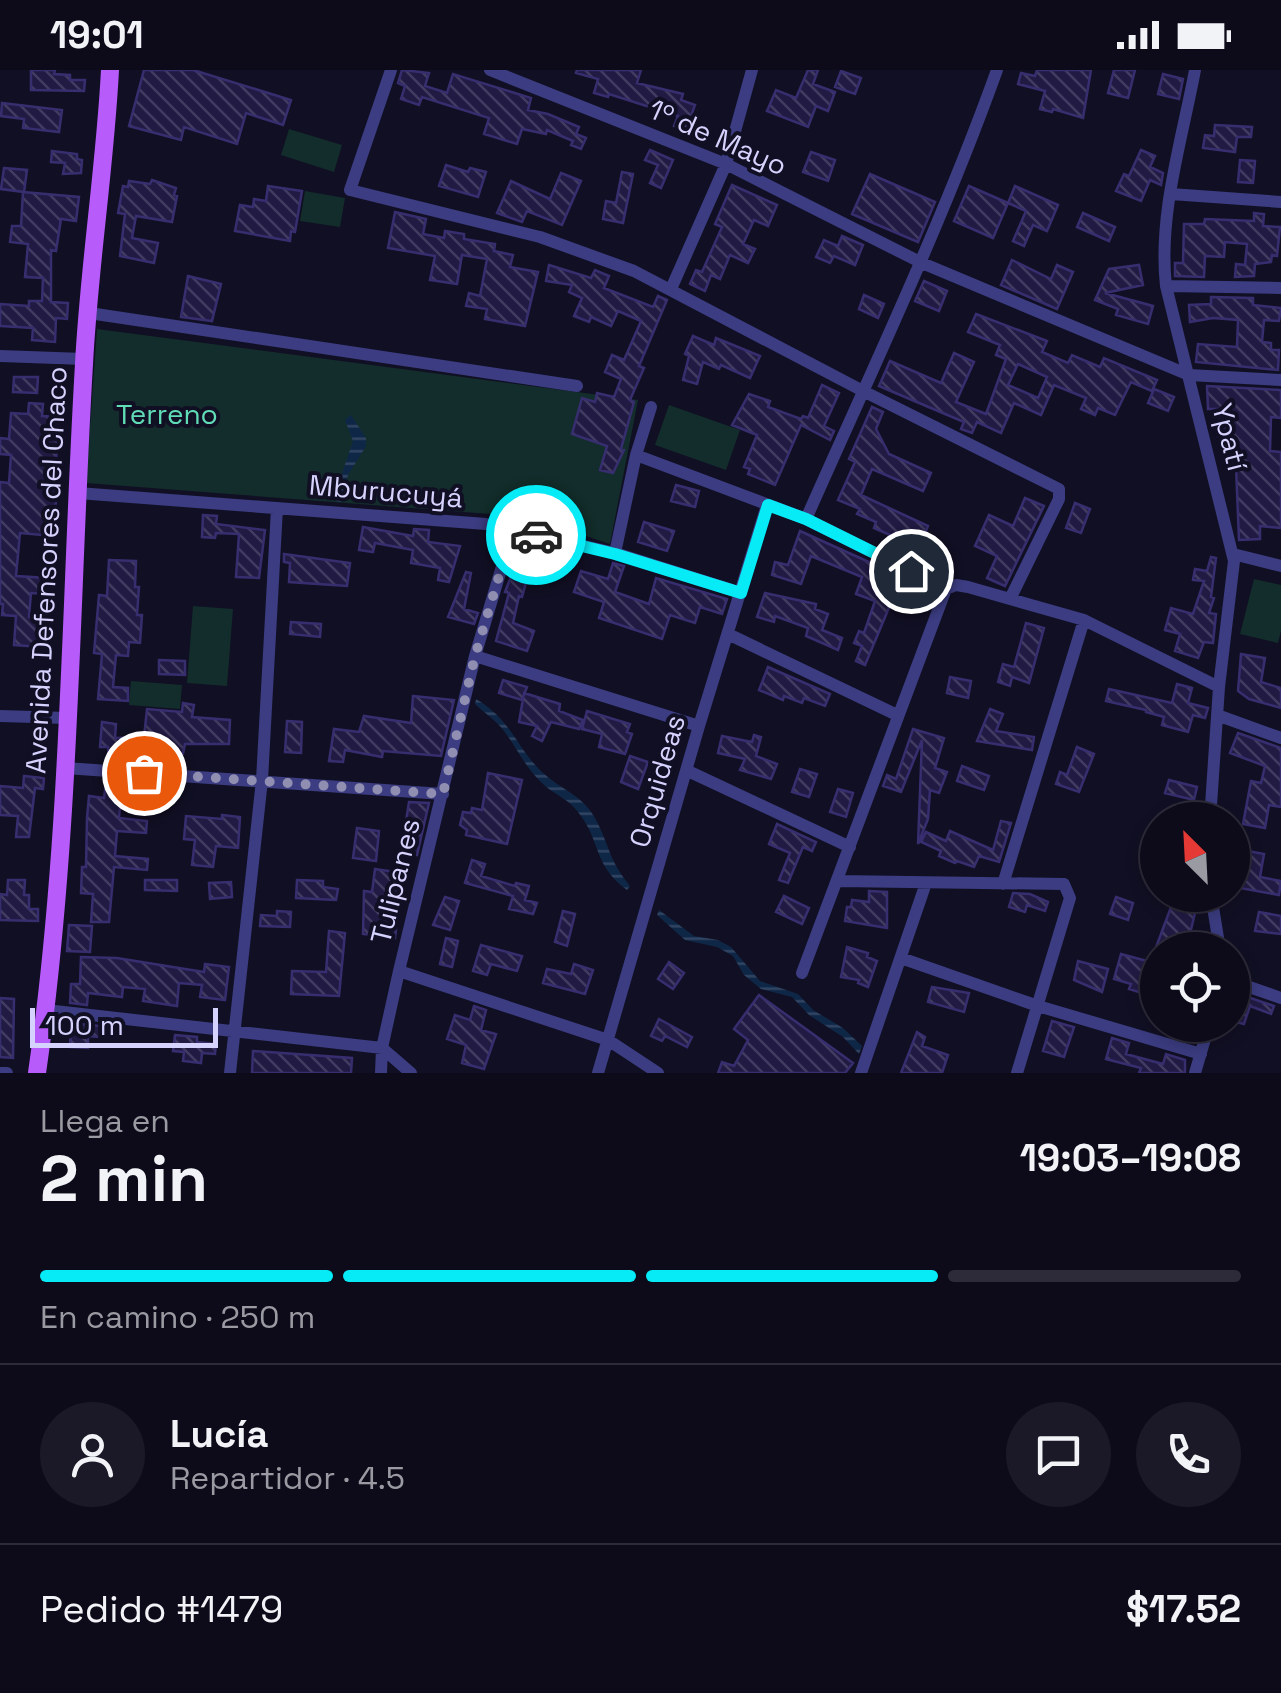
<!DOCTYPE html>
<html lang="es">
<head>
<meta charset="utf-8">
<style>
	:root { --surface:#0d0b1a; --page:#1b1927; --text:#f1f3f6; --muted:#9a9ba2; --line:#2d2b39; --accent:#06ebf6 }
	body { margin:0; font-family:"Space Grotesk",sans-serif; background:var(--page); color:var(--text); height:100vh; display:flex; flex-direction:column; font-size:38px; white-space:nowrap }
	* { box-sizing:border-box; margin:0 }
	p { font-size:32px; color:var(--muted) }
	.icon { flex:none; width:55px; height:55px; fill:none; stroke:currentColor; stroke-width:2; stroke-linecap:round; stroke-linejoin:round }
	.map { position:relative; height:1003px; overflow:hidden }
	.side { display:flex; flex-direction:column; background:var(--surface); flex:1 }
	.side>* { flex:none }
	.needle { width:65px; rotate:336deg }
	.tools { position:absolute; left:1140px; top:732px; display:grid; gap:20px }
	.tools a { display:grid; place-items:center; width:110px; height:110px; border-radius:50%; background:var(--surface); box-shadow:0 5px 15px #0003,0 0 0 2px var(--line); font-size:50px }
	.scale { position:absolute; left:30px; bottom:25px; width:188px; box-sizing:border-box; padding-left:10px; border:5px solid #d5d2fe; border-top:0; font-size:28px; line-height:35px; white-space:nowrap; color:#d5d2fe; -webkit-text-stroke:8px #110f23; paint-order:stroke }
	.pin { position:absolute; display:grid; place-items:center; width:85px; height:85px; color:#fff; margin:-42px; border:5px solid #fff; border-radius:50%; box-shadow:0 2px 10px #0007 }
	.courier { position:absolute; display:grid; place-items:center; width:100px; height:100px; margin:-50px; border:8px solid #06ebf6; border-radius:50%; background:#fff; color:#222; box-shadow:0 2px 12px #0007 }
	.headline em { font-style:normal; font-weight:600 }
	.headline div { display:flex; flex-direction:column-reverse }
	.headline { display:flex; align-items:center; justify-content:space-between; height:170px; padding:0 40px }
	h1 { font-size:65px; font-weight:600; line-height:75px }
	.bar { display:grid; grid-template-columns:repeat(4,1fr); gap:15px 10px; align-content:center; height:120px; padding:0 40px }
	.bar i { height:12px; border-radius:8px; background:var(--line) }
	.bar .active { background:var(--accent) }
	.bar p { grid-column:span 4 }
	.line { display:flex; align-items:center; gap:25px; padding:0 40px; border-top:2px solid var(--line) }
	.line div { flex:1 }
	.round { display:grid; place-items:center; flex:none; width:105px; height:105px; border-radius:52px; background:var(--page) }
	.status { display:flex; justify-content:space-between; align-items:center; height:70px; padding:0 50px; background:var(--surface); direction:ltr }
	.status svg { height:28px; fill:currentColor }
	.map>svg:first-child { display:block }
	.park { fill:#122d2b }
	.water { fill:url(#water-rules) }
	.building { fill:url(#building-back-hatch); stroke:#372e6f; stroke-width:2.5; fill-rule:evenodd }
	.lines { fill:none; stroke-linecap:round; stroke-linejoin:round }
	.minor { stroke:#3b3c81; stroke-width:12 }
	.major { stroke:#b75cfb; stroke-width:18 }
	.done { stroke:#908eb1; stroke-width:10; stroke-dasharray:0 18 }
	.route { stroke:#06ebf6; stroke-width:12 }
	.labels { text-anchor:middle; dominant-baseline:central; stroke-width:8; stroke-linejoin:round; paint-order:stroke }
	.street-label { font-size:28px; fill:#d5d2fe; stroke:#110f23 }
	.park-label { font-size:28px; fill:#60dcb6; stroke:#110f23 }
</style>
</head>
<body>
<div class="status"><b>19:01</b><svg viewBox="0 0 49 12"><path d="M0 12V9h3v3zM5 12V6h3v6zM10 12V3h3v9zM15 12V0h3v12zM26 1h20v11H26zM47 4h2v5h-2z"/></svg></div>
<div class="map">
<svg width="1281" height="1003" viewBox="0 0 1281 1003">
	<defs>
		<pattern id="water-rules" width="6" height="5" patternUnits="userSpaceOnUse" patternTransform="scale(2.5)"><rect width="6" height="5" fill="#0f2747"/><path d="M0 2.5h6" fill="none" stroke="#314563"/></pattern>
		<pattern id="building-back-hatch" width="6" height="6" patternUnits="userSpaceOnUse" patternTransform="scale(2.5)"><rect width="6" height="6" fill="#211b44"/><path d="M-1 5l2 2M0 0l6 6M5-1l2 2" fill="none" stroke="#403b60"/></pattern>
	</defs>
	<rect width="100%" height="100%" fill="#110f23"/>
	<path class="park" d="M289 59 342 75 334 102 281 85Z
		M305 121 345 128 340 157 300 151Z
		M97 259 638 330 610 474 528 447 86 413Z
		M669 335 740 360 726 400 655 375Z
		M1254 509 1281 515V561L1278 573 1240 564Z
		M193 536 233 539 227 616 187 613Z
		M131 611 182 615 180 639 129 635Z"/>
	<path class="water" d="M351 345 366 368V376L348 405 341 432 336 431 337 418 353 371 345 350Z
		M476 629C515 652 517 683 549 708 567 722 583 727 595 748 610 776 608 789 630 816L627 820C592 794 602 772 578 742 568 728 552 724 541 712 525 697 517 678 504 661 496 650 484 643 475 634Z
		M659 840 694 866 718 870 731 877 760 911 798 924 813 940 843 958 862 976 859 984 843 967 809 945 792 927 761 919 744 905 733 886 717 877 685 870 657 845Z"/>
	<path class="building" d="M31 0H55L54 4 70 5V10H85L84 21 31 20Z
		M144 0H193L291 30 283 55 246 43 237 74 184 57 181 70 129 56Z
		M402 0 429 3 425 16 447 23 453 4 531 28 528 40 548 44 579 57 576 64 586 68 581 79 571 75 573 71 547 60 546 64 522 59 517 74 484 64 489 48 422 27 419 35 401 29 405 16 398 13Z
		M577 0H641L637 13 683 24 681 30 695 35 686 60 674 56 678 46 609 24 608 27 594 23 598 9 576 3Z
		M808 0H818L813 14 835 22 828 41 816 36 808 57 767 41 776 20 796 28Z
		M1037 0H1091L1083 48 1053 39 1052 42 1040 39 1045 21 1018 14 1021 3 1035 6Z
		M1114 0H1135L1128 28 1108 23Z
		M841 1 861 8 855 24 835 17Z
		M1163 4 1183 9 1179 29 1158 24Z
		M2 33 62 40 59 62 23 58 24 49 1 46Z
		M1215 55 1252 57 1251 67H1237L1235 82 1203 78 1205 65 1214 66Z
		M650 80 673 90 661 118 650 113 658 95 645 90Z
		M1141 80 1155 86 1150 97 1163 103 1161 115 1150 110 1141 131 1116 121 1124 104 1129 106Z
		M52 81 77 84V89L82 90 81 103 63 104 65 93 51 92Z
		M811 82 835 90 828 111 803 102Z
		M1240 90 1255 91 1253 113 1238 112Z
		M446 95 468 102 470 98 486 102 478 127 439 116Z
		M4 98 27 100 24 122 1 119Z
		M622 102 633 104 623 153 603 149 606 131 616 133Z
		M561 103 581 111 562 155 527 141 522 152 497 143 511 111 550 129Z
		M870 104 935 132 918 172 852 144Z
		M152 110 176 118 174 125 177 126 172 152 136 146 132 168 158 173 154 193 120 186 125 144 118 143 123 116 128 117 129 111 150 114Z
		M732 115 777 135 768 156 754 150 743 174 755 179 748 193 730 185 720 209 711 205 705 221 690 214 696 200 702 202 722 157 715 154Z
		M268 116 302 121 295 162 291 161 290 171 235 161 240 135 253 137 254 129 266 131Z
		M969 116 1008 133 993 168 954 151Z
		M1015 116 1058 135 1047 161 1033 155 1024 176 1013 171 1026 141 1008 133Z
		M23 122 79 127 76 151 61 149 56 181 51 180V232L68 233 67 249 56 248 55 272 32 270 33 258 0 256V234L29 236V231H42L43 208 25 207 28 174 10 172 12 156H21Z
		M395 142 426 149 423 164 444 168 445 161 464 164V169L495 174 494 181 513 185 510 197 538 202 525 256 485 249 487 239 466 236 469 223 480 226 487 189 462 185 457 214 430 210 435 186 388 178Z
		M1083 143 1115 157 1109 171 1077 157Z
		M1254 143 1264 144 1263 156 1280 157 1277 186 1272 185 1271 192 1255 194 1254 206 1235 207 1236 194 1245 195 1247 174 1225 172 1224 187 1205 186 1204 207 1175 206V193H1183L1184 154H1204L1205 149 1254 151Z
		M842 166 863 175 855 195 834 186 830 193 816 187 824 170 838 176Z
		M1012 190 1051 209 1057 195 1073 202 1057 239 1001 215Z
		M549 195 591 208 595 200 609 206 604 218 653 237 658 226 667 230 639 296 644 298 630 330 634 332 621 379 624 380 613 403 600 400 607 376 572 364 582 328 595 332 597 323 614 327 621 309 605 302 612 285 624 290 641 251 618 241 611 256 591 247 589 252 574 246 582 228 569 222 572 215 546 211Z
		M1139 195 1143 215 1105 223 1153 236 1148 254 1116 245 1118 239 1095 230 1109 199Z
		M188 206 221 214 212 251 181 247Z
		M924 211 947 221 939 241 915 231Z
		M864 225 884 234 878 248 859 239Z
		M1211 227 1253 228V235L1281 238 1279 251 1264 250 1262 272 1271 273V280H1279L1278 300 1196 292 1198 274 1237 277 1238 250 1213 248 1190 252 1189 235 1211 234Z
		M976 244 1047 271 1042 282 1068 293 1072 285 1100 297 1104 288 1157 310 1152 321 1131 312 1115 345 1098 338 1095 345 1081 339 1086 328 1054 315 1041 345 1014 333 1001 363 977 352 972 363 961 359 964 352 879 316 890 291 941 313 954 283 974 292 956 332 986 344 1006 289 996 285 1000 275 968 262ZM1018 294 1047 307 1038 328 1008 315Z
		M693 266 714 275 716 268 760 286 750 308 721 295 719 299 703 292 697 314 683 310 689 286 685 284Z
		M14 307H38L37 323 13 322Z
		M822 315 839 323 824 356 834 361 830 370 801 355 775 415 748 404 750 399 744 397 757 365 732 355 749 324 770 331 768 337 801 349 803 346 808 348Z
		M1207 316 1281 320V348L1271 347 1270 381 1281 382V458L1260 456V469L1239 470 1236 397H1226L1227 366H1218V339H1208Z
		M1154 319 1174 327 1168 341 1148 333Z
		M29 333 43 334 42 346 58 347 56 395H59L53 466 20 463 16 506 48 508 46 524 31 523 29 547 43 548 41 577 14 575 16 546 2 545 3 534H0V412L9 413 11 385 0 384V368L9 369 11 343 28 344Z
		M872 337 883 342 876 359 889 384 931 403 923 421 872 399 861 425 928 456 916 485 893 475 897 468 874 458 876 452 857 444 860 439 838 430 855 392 849 389Z
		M676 415 699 421 695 437 671 431Z
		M1025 428 1044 436 1005 516 987 508 997 486 975 476 989 445 1013 456Z
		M1075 433 1090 439 1081 463 1066 458Z
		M203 445 217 446 216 454 265 460 259 508 236 507 239 464 216 463 215 468 202 467Z
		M644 452 674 461 667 481 638 472Z
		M363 457 413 466 414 459 429 460 428 472 460 476 449 512 438 510 440 498 411 493 413 480 375 473 373 482 359 480Z
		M800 461 878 496 876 507 889 511 884 525 893 528 865 595 856 591 862 576 854 573 859 561 864 563 875 531 856 524 862 507 811 486 801 514 772 505 775 492 788 495Z
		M284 484 350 493 347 516 289 512 290 493 284 492Z
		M1211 487 1216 488 1211 527 1214 528 1209 543 1216 544 1213 573 1204 572 1198 588 1175 581 1180 564 1165 560 1171 538 1193 544 1204 511 1193 510 1195 499 1207 501Z
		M109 490 136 491 135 517H139L137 545H142L140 573 129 572 128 586 116 585 113 617 128 618V631L98 629 102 584 94 583 99 525 107 526Z
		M517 491 531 495 522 527 519 526 513 553 534 561 527 581 496 571 509 523 505 522Z
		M613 493 624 496 615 522 649 534 656 508 727 529 722 544 700 537 695 553 670 545 662 569 599 548 604 532 574 522 581 501 608 509Z
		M466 502 471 503 464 539 478 543 474 554 448 547Z
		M765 523 816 534 815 539 828 544 822 560 842 568 838 580 806 566 808 558 775 546 774 552 757 547Z
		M291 552 321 554 320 567 290 564Z
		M1026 553 1044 558 1029 613 1012 607 1010 616 998 612 1003 594 1014 597Z
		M1241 584 1265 588 1261 612 1281 618V638L1249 629 1238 621Z
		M159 590 185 591V605L159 604Z
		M768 597 830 624 825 636 804 628 802 633 784 626 783 630 759 620Z
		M950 607 971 611 968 628 947 623Z
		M503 610 527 617 522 630 499 623Z
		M1177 614 1192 618 1188 633 1208 638 1205 648 1193 645 1188 662 1162 655 1164 647 1146 642V640L1106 631 1109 619 1172 633Z
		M524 623 560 634 559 641 583 650 579 659 551 652 542 671 532 666 537 656 519 652Z
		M413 626 454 630 441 686 383 681 382 687 345 680 343 692 329 691 334 659 359 662 364 646 411 653Z
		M183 633 194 635 192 647 230 650 229 674H185L183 684 131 678V690H109L108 677H100L102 652 116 654 115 668 144 667 147 639 182 642Z
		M990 639 1003 644 996 661 1034 667 1032 680 977 671Z
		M587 641 630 654 627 662 632 664 625 684 599 677 602 664 582 659Z
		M287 651 302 652 301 683 285 682Z
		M913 659 944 668 935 698 947 702 939 723 930 720 928 749 918 774 922 670 901 722 883 716 887 705 896 709Z
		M1238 663 1281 678V737L1269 735 1265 758 1243 754 1251 711 1261 713 1265 696 1230 683Z
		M754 665 761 667 756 686 777 694 771 709 740 700 745 689 718 683 722 666 752 672Z
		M1077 677 1094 684 1079 722 1056 714 1060 702 1067 705Z
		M630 686 648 692 638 719 621 712Z
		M962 696 989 706 984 720 957 711Z
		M800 699 817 704 809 727 792 722Z
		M488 703 522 710 507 774 466 765 467 760 460 755 463 742 471 743 472 738 482 740Z
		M24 706 44 708 43 719 35 718 29 767H16L18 746 0 745V716L23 718Z
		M1169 710 1197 717 1194 730 1165 723Z
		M106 713 122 714 119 748 147 751 146 763 117 761 115 786 148 789 147 800 114 797 109 852H91L93 824 81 823 82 797H86L87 748 89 726 104 728Z
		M838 719 853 723 846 747 830 742Z
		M409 732 429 733 417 785 401 782Z
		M222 745 240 747 238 778 216 776 213 797 192 795 195 770 184 769 186 746 222 749Z
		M1001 751 1011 753 999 792 979 786 974 797 957 791 955 793 939 786 941 781 921 772 926 762 946 771 950 761 993 780Z
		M777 754 816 772 812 781 803 777 788 813 779 810 790 783 769 774Z
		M357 758 379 761 376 791 353 788Z
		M1232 778 1264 784 1260 807 1281 811 1279 825 1240 818 1244 795 1232 793Z
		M472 790 485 794 481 806 515 816 516 813 529 816 525 830 537 833 533 844 509 839 513 826 465 813Z
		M375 799 403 803 395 868 363 864 364 821 372 822Z
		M8 810H25L24 825H29V839H38V851L0 850V824L7 825Z
		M145 810H177V821L145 820Z
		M297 810 323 811V817L338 819 336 830 296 828Z
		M231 812 232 827 210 829 209 813Z
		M869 821 887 822V858L845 851 847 837H851L852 830 869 832Z
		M1013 823 1030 824 1048 832 1045 841 1027 835 1025 842 1009 837Z
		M784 826 809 838 802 854 776 842Z
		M445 827 459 831 450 860 433 855Z
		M1116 827 1133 833 1128 850 1110 844Z
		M1174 829 1197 835 1186 880H1155Z
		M277 841 291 842 290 857 260 856 261 845 277 846Z
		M563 841 575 844 567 876 555 872Z
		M1259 842 1281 846V864L1255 861Z
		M69 855 92 856 90 882 67 881Z
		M329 861 345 863 339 926 291 924 292 901 326 902Z
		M446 868 458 871 452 897 440 894Z
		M481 875 522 886 517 901 491 894 487 905 473 901Z
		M847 877 868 883 867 887 877 891 868 917 858 913 859 910 841 907Z
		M1121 884 1158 894V928L1129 919 1131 914 1114 909Z
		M81 887 117 888 204 902 205 894 229 897 225 930 200 927 202 915 179 913 177 936 143 931 145 919 123 917 122 927 88 923 87 935 70 933 71 914H80Z
		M1078 891 1108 899 1102 922 1074 910Z
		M669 892 684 903 673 919 658 909Z
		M574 894 593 900 585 924 543 913 547 899 571 904Z
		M932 917 969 923 964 942 928 932Z
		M1236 923 1274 936 1271 944 1250 936 1244 954 1232 951Z
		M759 925 853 993 845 1003H718L722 992 734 996 748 970 734 959Z
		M0 928 14 929 13 988 0 987Z
		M474 936 486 940 481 960 496 964 484 999 462 993 466 975 447 969 455 945 470 950Z
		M659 949 692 967 687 977 665 966 662 971 651 966Z
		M1052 951 1074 957 1064 987 1043 981Z
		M71 953 100 956 99 967 88 966V978L70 977Z
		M917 962 925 967 922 976 948 985 942 1003H901Z
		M175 965 197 967V972L216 974 215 984 202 983 201 993 183 991 184 982 173 981Z
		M1112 968 1129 973 1126 984 1163 994 1166 984 1185 990V1003H1139L1141 998 1106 989Z
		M253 981 352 988 351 1003H252Z"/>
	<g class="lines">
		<path class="minor" d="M391 0 350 120 540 167 634 201 863 321 1059 419V429L1011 527
			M490 0 726 94 922 193 1189 305 1281 310
			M1195 0C1182 70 1158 145 1166 216L1234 491 1219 617 1210 750
			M1171 124 1281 132
			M1166 216 1281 218
			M671 219 726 94 752 0
			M89 243 577 316
			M0 286 84 289
			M636 385 806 449 946 519 956 515 968 517 1084 550 1219 617
			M78 423 486 454 615 483 741 523
			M806 449C872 300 942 153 997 0
			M615 483 636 385 651 337
			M1233 484 1281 496
			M728 564 897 645
			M475 586 699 656
			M1217 645 1281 668
			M0 646 67 648
			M65 698 443 724
			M688 701 850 777
			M838 811 1064 814 1070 828 1017 1003
			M1003 814 1084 550
			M1211 825 1220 880
			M901 888 1038 936 1201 984
			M399 901 608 970 658 1003
			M802 903 946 519
			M1232 911 1281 928
			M46 940 382 978 411 1003
			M0 1003H7
			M230 1003 262 710 277 438
			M381 1003 382 978 399 901 475 586 513 460
			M598 1003 699 656 767 435
			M861 1003 926 813
			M1195 1003 1209 955"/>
		<path class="major" d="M37 1003C71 768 70 530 84 294 89 196 105 98 110 0"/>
	</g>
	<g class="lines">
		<path class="done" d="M144 703 443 724 475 586 513 460 536 465"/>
		<path class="route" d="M536 465 615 484 741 523 768 435 806 449 911 501"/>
	</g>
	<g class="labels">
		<g class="street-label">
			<text transform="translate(718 67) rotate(24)">1º de Mayo</text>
			<text transform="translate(1230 367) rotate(76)">Ypatí</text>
			<text transform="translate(386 421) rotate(5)">Mburucuyá</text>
			<text transform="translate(46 500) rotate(-87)">Avenida Defensores del Chaco</text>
			<text transform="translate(657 711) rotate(-74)">Orquideas</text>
			<text transform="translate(395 811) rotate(-76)">Tulipanes</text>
		</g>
		<g class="park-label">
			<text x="167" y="344">Terreno</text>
		</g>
	</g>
</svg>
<div class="tools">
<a><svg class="needle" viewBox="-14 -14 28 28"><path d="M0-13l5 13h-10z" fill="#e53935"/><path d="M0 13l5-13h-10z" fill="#9a9ba2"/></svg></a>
<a><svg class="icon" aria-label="locate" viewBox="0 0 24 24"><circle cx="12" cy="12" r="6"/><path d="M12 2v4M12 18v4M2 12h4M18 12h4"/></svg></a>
</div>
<div class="scale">100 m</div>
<div class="pin" style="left:144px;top:703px;background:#ea580c"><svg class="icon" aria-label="bag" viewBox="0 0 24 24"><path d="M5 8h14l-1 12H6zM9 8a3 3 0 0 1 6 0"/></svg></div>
<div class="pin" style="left:911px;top:501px;background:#1f2937"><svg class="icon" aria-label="home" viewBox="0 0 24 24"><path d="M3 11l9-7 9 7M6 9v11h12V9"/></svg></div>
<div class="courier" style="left:536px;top:465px"><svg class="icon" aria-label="car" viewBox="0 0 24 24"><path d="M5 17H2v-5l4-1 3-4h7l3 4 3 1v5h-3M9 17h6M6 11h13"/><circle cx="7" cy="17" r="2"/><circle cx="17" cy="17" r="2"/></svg></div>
</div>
<section class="side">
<div class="headline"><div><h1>2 min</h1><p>Llega en</p></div><em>19:03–19:08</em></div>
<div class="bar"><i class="active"></i><i class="active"></i><i class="active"></i><i></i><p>En camino · 250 m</p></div>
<div class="line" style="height:180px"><a class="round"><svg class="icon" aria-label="person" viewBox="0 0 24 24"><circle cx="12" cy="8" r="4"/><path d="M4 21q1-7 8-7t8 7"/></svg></a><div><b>Lucía</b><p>Repartidor · 4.5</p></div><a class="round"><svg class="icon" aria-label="chat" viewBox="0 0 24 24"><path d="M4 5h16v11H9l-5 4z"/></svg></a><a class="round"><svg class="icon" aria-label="phone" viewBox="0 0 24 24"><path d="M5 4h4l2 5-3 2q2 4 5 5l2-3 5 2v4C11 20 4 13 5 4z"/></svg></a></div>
<div class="line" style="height:130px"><div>Pedido #1479</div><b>$17.52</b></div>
</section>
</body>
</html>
